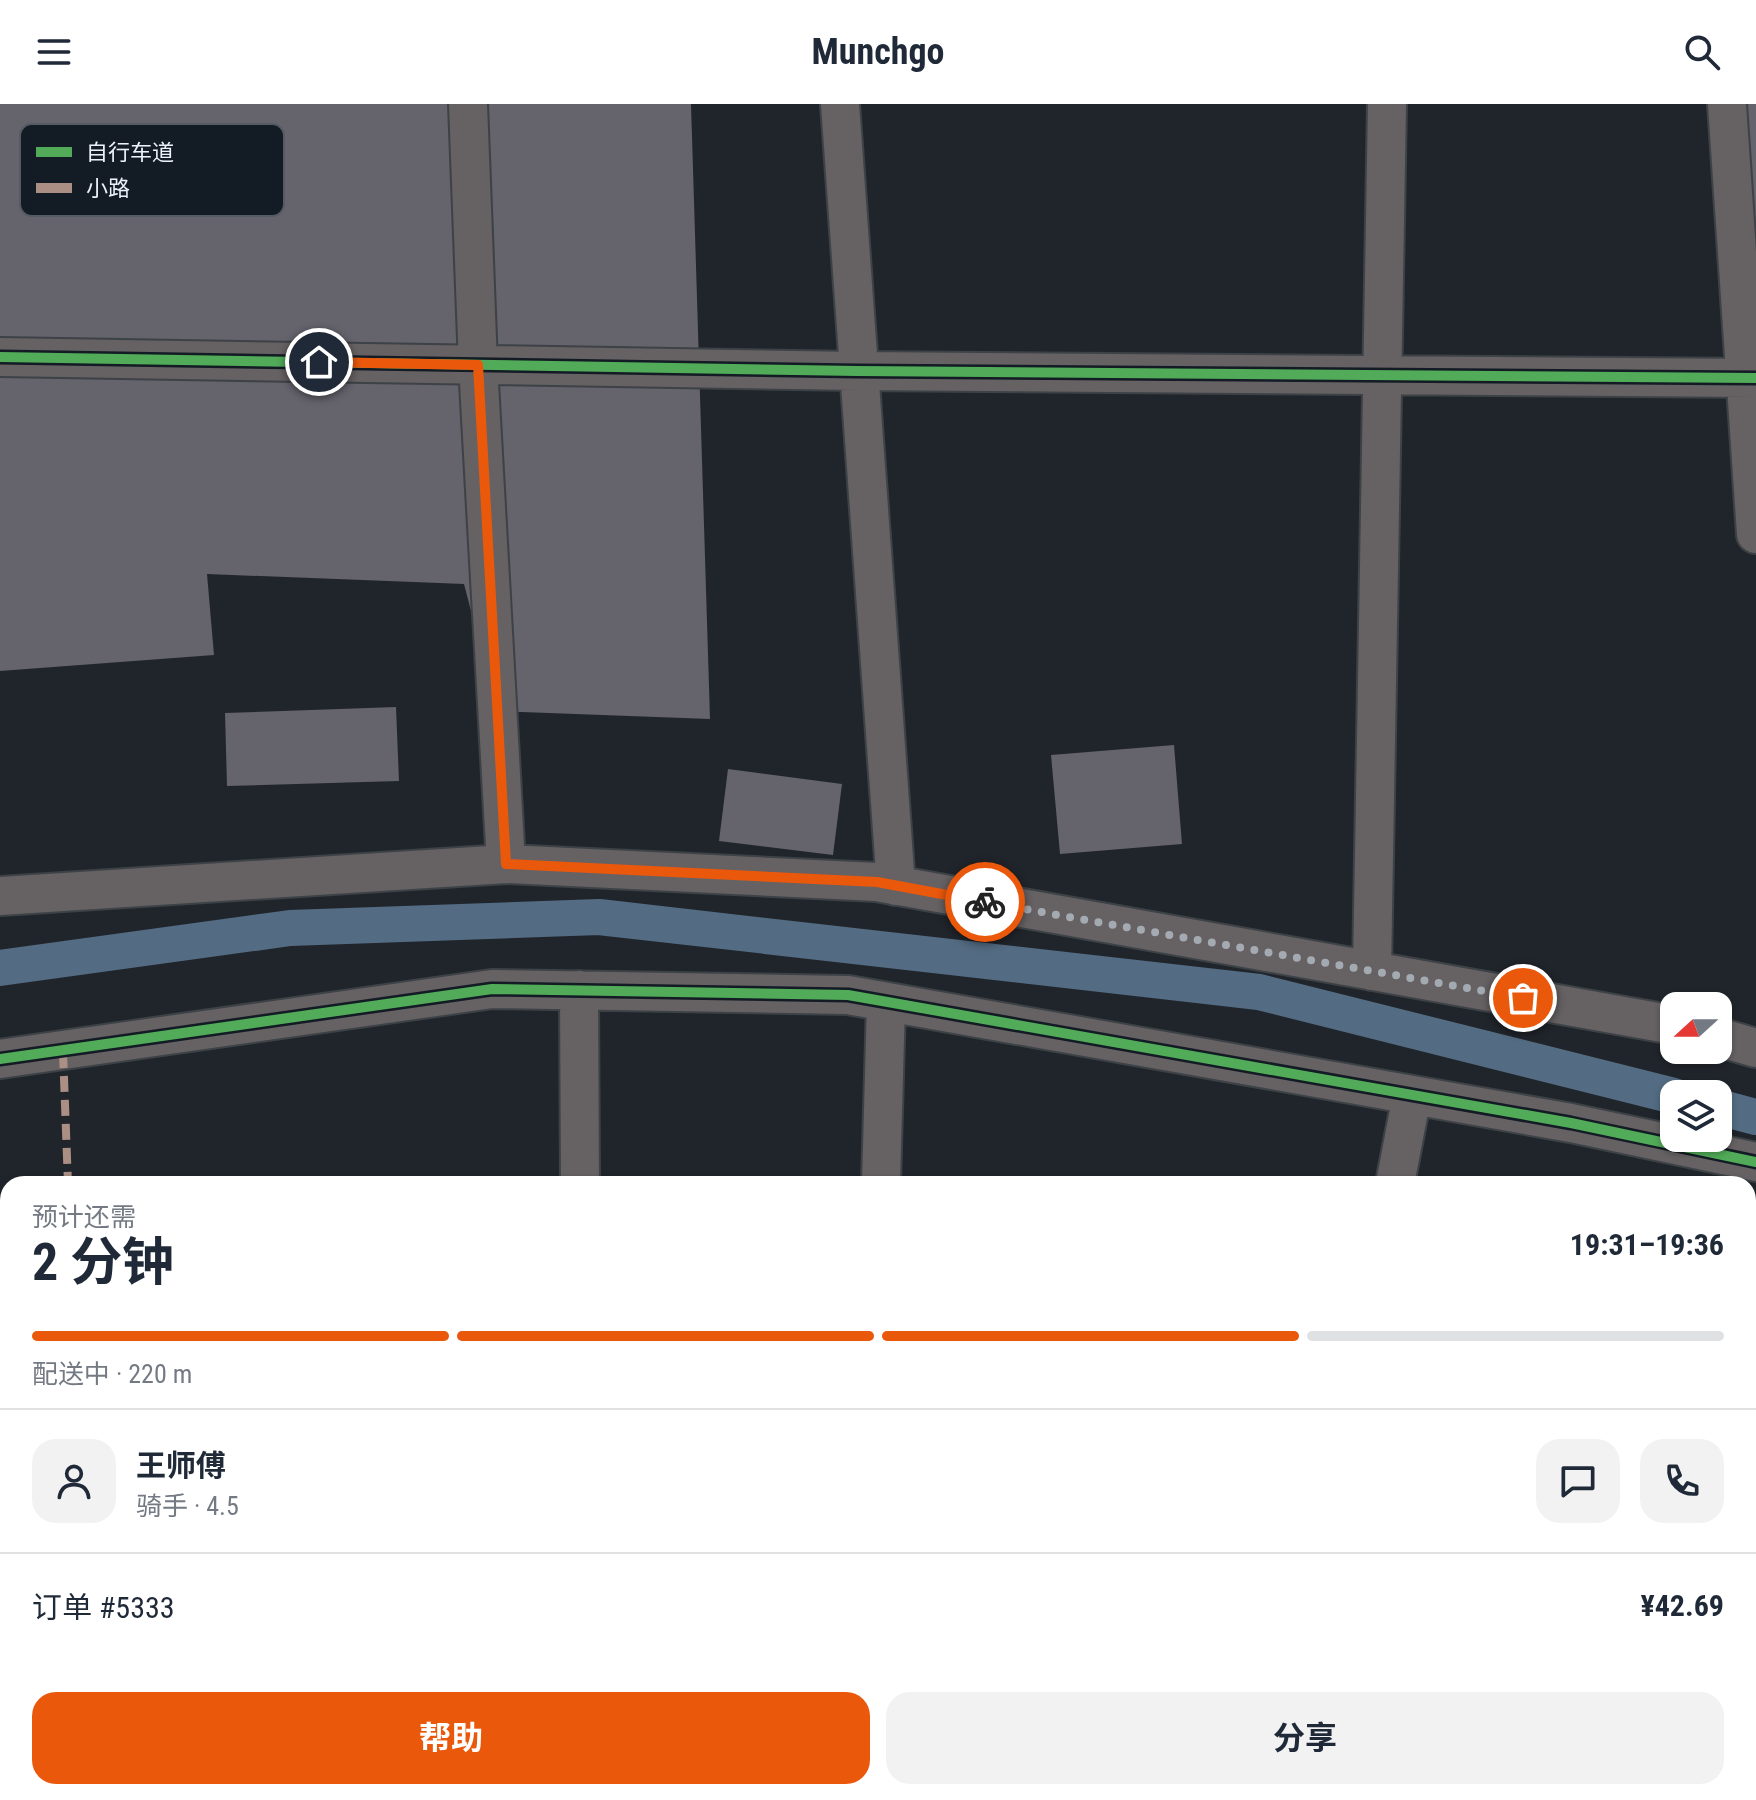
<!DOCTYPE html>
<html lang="zh">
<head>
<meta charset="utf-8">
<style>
	:root { --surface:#fff; --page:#f2f2f3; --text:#1f2937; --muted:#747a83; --line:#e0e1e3; --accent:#ea580c }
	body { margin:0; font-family:"Roboto Condensed","Noto Sans SC",sans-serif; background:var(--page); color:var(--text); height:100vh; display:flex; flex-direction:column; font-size:30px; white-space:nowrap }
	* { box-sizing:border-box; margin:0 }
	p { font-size:26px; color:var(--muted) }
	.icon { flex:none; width:44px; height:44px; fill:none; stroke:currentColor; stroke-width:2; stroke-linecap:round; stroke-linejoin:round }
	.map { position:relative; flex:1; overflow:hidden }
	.panel { position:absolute; left:0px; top:1072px; width:1756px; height:624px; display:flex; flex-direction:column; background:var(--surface); border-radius:24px 24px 0 0; box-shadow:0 2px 6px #0004 }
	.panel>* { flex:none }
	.needle { width:52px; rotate:249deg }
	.controls { position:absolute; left:1660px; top:888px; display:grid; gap:16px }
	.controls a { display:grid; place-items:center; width:72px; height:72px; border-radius:16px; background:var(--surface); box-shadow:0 2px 6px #0004; font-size:40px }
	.pin { position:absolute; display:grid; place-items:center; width:68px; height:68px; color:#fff; margin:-34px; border:4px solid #fff; border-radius:50%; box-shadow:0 2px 8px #0007 }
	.courier { position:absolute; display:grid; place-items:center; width:80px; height:80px; margin:-40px; border:6px solid #ea580c; border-radius:50%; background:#fff; color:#222; box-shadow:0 2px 10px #0007 }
	.overview em { font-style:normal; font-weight:700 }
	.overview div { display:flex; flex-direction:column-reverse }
	.overview { display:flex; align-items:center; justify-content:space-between; height:136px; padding:0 32px }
	h1 { font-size:52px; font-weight:700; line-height:60px }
	.bar { display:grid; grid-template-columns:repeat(4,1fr); gap:12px 8px; align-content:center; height:96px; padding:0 32px }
	.bar i { height:10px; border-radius:6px; background:var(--line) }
	.bar .on { background:var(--accent) }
	.bar p { grid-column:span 4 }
	.line { display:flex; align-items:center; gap:20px; padding:0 32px; border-top:2px solid var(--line) }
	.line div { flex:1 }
	.round { display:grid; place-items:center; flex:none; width:84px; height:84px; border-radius:24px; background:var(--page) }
	.primary-button { display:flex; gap:16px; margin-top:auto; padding:16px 32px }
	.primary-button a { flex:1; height:92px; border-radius:24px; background:var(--accent); color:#fff; font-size:32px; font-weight:700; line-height:92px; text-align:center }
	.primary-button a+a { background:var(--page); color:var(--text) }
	header { display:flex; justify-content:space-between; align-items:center; height:104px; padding:0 32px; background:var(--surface); font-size:36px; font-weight:700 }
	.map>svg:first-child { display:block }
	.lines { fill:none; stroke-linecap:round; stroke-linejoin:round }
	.canal { stroke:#536c83; stroke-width:36 }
	.building { fill:#65636c }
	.minor-casing { stroke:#3d4247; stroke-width:42 }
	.minor { stroke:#666163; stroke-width:38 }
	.quiet { stroke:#ac8f84; stroke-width:8; stroke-dasharray:16 8; stroke-linecap:butt }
	.cycleway-casing { stroke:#131b25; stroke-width:15 }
	.cycleway { stroke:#51ab58; stroke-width:10 }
	.done { stroke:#a4aab1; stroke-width:8; stroke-dasharray:0 14.4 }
	.route { stroke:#ea580c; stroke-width:10 }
	.key { fill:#131b25; stroke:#545b65; stroke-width:2 }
	.key-label { font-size:22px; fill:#ebf1f9 }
</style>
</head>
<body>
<header><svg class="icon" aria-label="menu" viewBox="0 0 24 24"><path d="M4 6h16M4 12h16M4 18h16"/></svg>Munchgo<svg class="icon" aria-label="search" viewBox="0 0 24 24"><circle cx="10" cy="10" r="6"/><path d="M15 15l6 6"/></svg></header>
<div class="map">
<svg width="1756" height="1696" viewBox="0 0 1756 1696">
	<rect width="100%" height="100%" fill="#20252b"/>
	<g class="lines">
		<path class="canal" d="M0 864 290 824 599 813 1259 888 1674 992
			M1718 1003 1756 1013"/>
	</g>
	<path class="building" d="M0 0H691L710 615 497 607 464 480 207 470 214 551 0 567Z
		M1734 0H1756V175Z
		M396 603 399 677 227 682 225 609Z
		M1174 641 1182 740 1060 750 1051 651Z
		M728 665 842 680 833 751 719 737Z"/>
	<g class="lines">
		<g class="minor-casing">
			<path id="minor" d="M468 0 478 261 506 760
				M840 0 896 782
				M1727 0 1756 430
				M0 253 857 267 1756 274
				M0 792 506 760 877 778 1674 921
				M1372 867 1387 0
				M579 886 580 1080
				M1718 933 1756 944
				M0 955 492 885 848 891 1571 1019 1756 1058
				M881 1080 886 898
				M1395 1080 1412 991
				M1748 1452 1756 1451
				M0 1546 8 1545
				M871 1688V1696"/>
		</g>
		<use href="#minor" class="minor"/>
		<path class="quiet" d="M63 948 68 1080
			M97 1688 98 1696
			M581 1688V1696
			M1650 1688V1696
			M1302 1696 1303 1688"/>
		<g class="cycleway-casing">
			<path id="cycleway" d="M0 253 857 267 1756 274
				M0 955 492 885 848 891 1571 1019 1756 1058"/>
		</g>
		<use href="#cycleway" class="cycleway"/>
	</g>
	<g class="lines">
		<path class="done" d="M985 798 1523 894"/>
		<path class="route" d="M319 258 478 261 506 760 877 778 985 798"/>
	</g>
	<rect x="20" y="20" width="264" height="92" rx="12" class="key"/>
	<rect x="36" y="43" width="36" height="10" fill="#51ab58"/>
	<rect x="36" y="79" width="36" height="10" fill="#ac8f84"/>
	<g class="key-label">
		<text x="86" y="56">自行车道</text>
		<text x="86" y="92">小路</text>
	</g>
</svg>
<div class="controls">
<a><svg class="needle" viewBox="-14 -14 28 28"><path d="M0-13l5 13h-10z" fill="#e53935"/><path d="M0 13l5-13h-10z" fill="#747a83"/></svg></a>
<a><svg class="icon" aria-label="layers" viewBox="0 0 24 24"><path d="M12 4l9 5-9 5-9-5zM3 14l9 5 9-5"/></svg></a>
</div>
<div class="pin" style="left:1523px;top:894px;background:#ea580c"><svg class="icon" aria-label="bag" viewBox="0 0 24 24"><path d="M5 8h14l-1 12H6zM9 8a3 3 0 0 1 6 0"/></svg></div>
<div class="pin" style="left:319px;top:258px;background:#1f2937"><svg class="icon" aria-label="home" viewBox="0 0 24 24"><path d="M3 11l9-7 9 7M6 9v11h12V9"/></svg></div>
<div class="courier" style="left:985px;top:798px"><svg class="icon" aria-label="bike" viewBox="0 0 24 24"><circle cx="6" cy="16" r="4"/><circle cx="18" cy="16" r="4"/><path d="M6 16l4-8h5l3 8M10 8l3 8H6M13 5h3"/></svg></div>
<section class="panel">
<div class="overview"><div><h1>2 分钟</h1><p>预计还需</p></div><em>19:31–19:36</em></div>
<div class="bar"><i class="on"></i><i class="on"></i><i class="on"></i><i></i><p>配送中 · 220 m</p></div>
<div class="line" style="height:144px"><a class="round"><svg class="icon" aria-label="person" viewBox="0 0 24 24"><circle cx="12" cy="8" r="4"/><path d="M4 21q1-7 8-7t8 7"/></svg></a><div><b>王师傅</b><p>骑手 · 4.5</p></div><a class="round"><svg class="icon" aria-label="chat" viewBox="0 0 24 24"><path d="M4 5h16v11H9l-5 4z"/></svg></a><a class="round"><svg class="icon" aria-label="phone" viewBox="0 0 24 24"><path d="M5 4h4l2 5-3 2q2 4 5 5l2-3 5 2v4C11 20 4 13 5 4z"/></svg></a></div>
<div class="line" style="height:104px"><div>订单 #5333</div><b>¥42.69</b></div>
<div class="primary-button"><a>帮助</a><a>分享</a></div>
</section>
</div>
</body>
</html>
